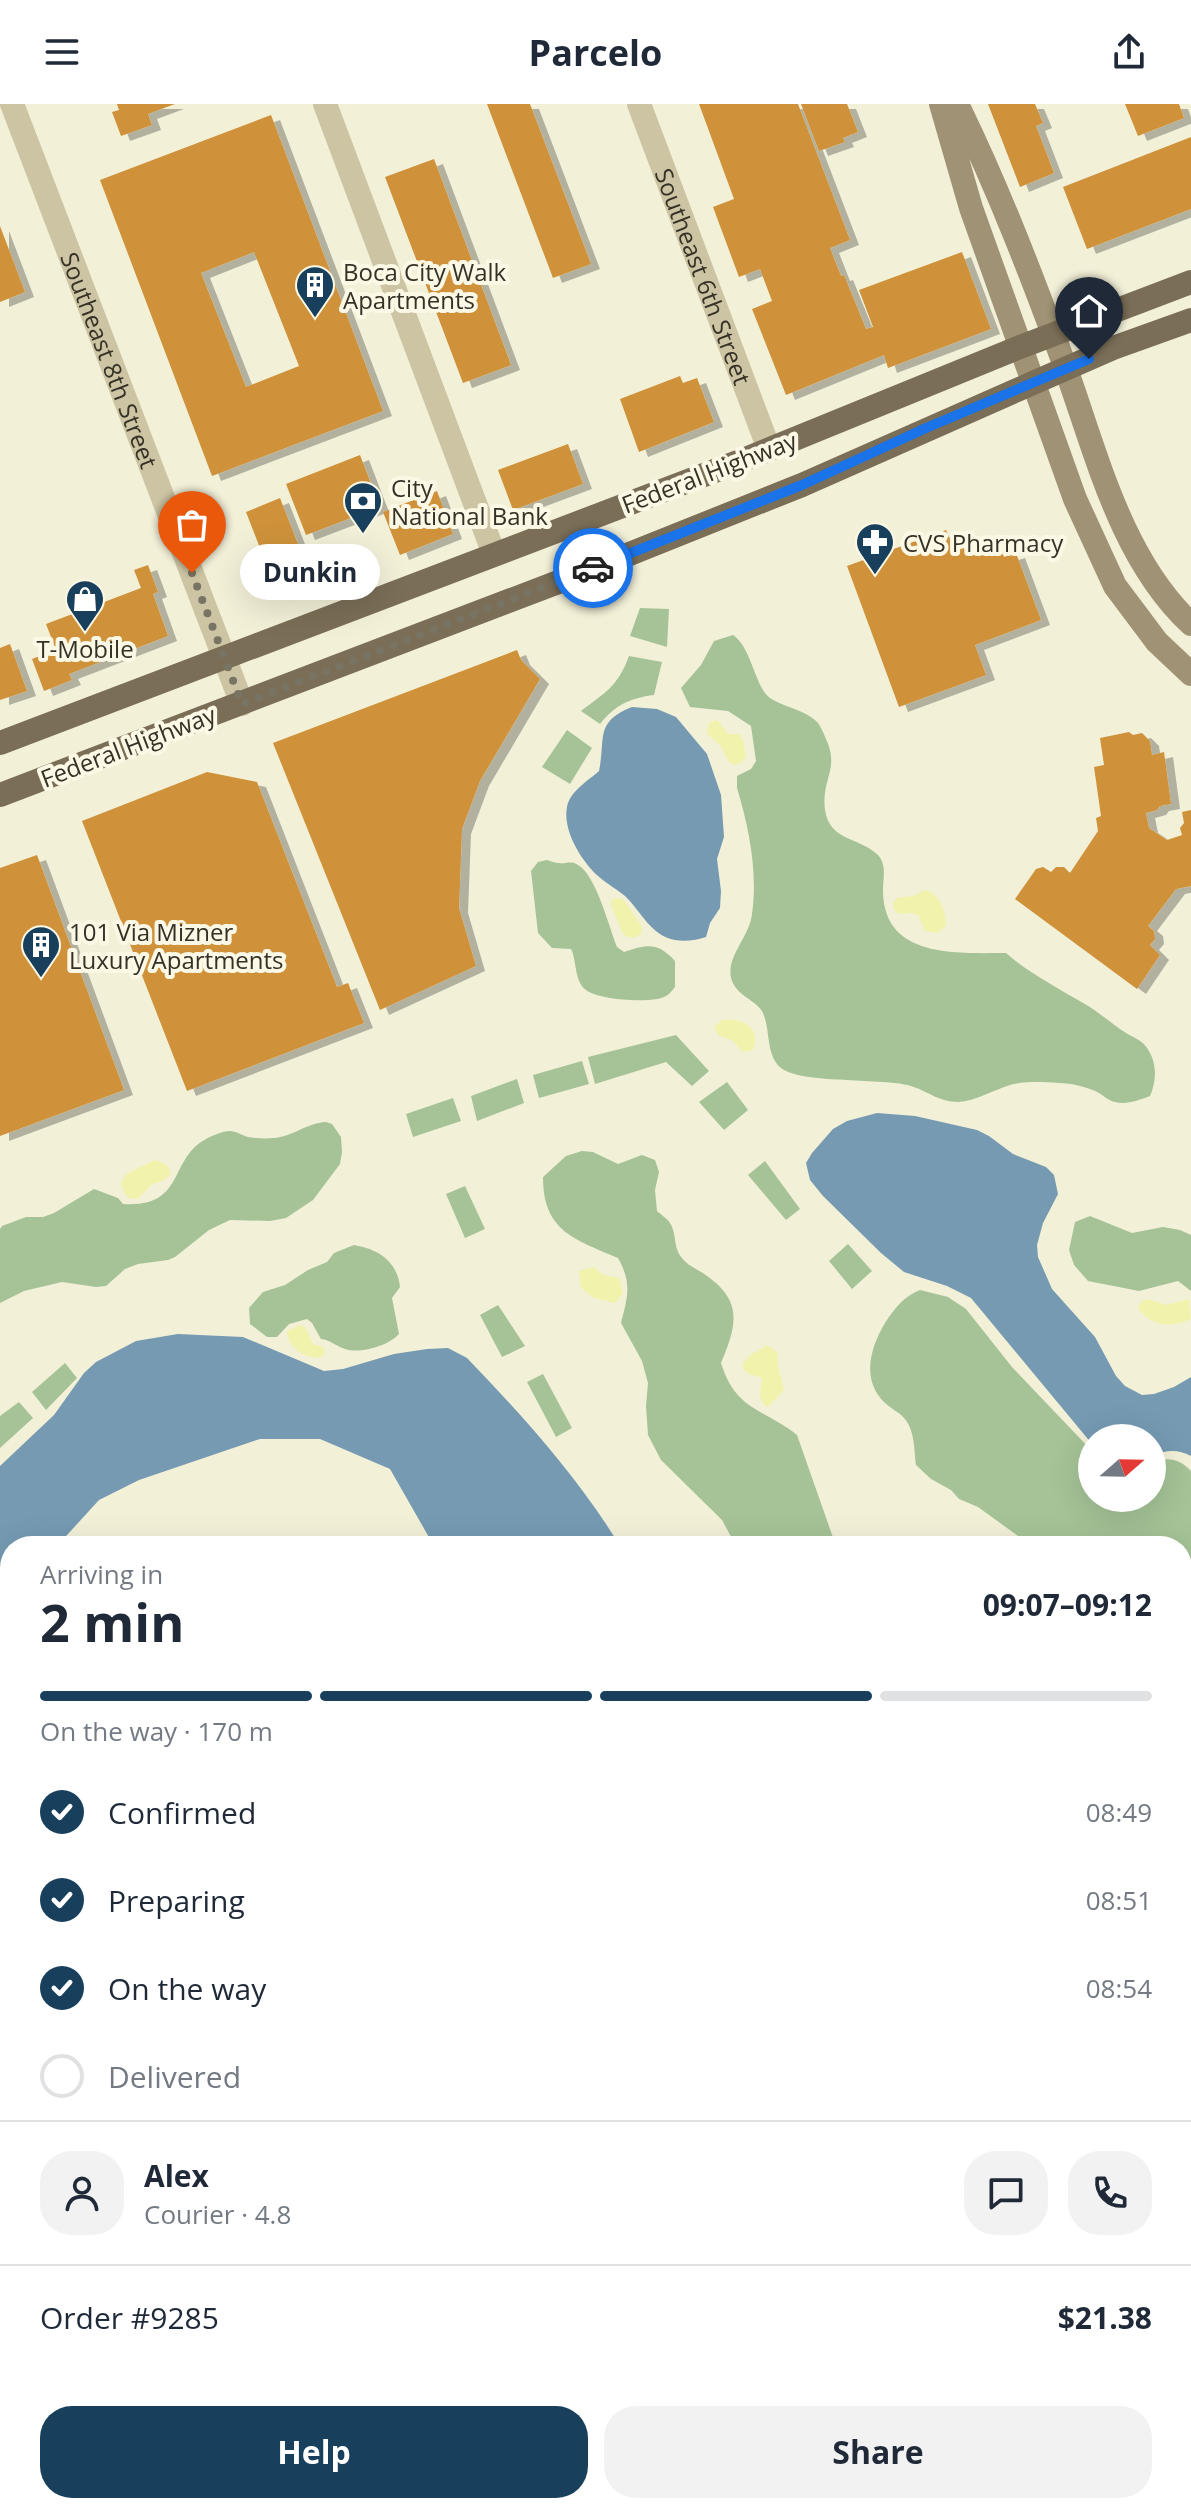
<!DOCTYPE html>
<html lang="en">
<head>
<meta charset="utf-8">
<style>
	:root { --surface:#fff; --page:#f2f2f3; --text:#1f2937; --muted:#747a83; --line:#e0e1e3; --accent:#183f5b }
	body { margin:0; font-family:"Open Sans",sans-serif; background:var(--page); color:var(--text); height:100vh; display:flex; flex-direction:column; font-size:30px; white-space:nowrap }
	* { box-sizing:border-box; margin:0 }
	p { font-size:26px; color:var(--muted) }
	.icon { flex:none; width:44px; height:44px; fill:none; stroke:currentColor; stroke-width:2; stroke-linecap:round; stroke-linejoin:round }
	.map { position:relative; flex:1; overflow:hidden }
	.sheet { position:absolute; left:0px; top:1432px; width:1192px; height:978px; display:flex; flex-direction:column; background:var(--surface); border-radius:32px 32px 0 0; box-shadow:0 8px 32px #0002 }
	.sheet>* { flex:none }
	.needle { width:52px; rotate:70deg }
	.controls { position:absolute; left:1078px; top:1320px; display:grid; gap:16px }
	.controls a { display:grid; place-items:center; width:88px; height:88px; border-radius:50%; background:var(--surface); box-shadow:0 8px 32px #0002; font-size:40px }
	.pin { position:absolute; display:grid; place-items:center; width:68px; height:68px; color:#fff; margin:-82px -34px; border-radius:50% 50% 50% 0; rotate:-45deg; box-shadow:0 0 8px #0007 }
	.pin .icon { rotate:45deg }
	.courier { position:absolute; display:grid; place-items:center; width:80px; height:80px; margin:-40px; border:6px solid #1a73e8; border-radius:50%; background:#fff; color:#222; box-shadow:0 2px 10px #0007 }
	.bubble { position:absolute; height:56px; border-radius:28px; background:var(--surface); box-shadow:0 8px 32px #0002; font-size:26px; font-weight:700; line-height:56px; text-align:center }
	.headline em { font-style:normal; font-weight:700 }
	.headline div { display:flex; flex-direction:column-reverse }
	.headline { display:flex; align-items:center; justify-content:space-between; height:136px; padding:0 40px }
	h1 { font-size:52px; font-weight:700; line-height:60px }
	.bar { display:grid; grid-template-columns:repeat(4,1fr); gap:12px 8px; align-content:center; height:96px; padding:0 40px }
	.bar i { height:10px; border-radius:6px; background:var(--line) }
	.bar .on { background:var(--accent) }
	.bar p { grid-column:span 4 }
	.line { display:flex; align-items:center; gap:20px; padding:0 40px; border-top:2px solid var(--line) }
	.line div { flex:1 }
	.round { display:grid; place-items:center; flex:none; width:84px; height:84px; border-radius:32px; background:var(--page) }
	ol { padding:0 40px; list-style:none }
	li { display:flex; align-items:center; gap:24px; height:88px }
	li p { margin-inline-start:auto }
	li .icon { padding:8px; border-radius:50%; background:var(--accent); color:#fff; stroke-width:4 }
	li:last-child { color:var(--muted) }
	li i { width:44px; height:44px; border:4px solid var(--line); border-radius:50% }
	.button { display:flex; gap:16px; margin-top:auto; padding:16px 40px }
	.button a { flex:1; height:92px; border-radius:32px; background:var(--accent); color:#fff; font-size:32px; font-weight:700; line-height:92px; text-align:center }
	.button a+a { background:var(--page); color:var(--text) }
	header { display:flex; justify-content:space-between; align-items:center; height:104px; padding:0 40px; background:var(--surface); font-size:36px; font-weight:700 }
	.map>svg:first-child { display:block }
	.green { fill:#a5c397 }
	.sand { fill:#f1f2ab }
	.water { fill:#759ab2 }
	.building { fill:#cf923a; fill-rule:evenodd; filter:url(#shadow) }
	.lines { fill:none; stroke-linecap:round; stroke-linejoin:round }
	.street { stroke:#ccc4a3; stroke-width:24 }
	.secondary { stroke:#a09375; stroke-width:24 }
	.primary { stroke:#7a6e56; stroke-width:24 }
	.done { stroke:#787464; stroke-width:8; stroke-dasharray:0 14.4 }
	.route { stroke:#1a73e8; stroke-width:10 }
	.labels { text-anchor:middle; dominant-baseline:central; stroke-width:8; stroke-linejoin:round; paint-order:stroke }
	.poi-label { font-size:24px; fill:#363126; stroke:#fbf8e5; text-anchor:start }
	.street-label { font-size:24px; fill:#363126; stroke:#fbf8e5 }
</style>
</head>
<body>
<header><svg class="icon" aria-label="menu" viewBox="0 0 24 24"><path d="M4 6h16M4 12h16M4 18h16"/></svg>Parcelo<svg class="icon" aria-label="share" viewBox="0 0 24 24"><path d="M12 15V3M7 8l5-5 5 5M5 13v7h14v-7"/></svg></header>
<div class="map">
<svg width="1191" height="2409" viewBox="0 0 1191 2409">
	<defs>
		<filter id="shadow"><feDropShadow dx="9" dy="5" stdDeviation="0" flood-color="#0004"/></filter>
	</defs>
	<rect width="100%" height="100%" fill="#f3f0d8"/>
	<path class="green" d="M640 504 669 505 667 543 630 532Z
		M733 531C750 543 753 572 765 589 774 602 805 604 818 619 821 623 824 630 826 635 840 665 821 675 825 706 830 738 860 733 878 751 887 761 883 774 883 786 883 855 957 849 1006 849 1029 869 1058 884 1085 900 1100 909 1112 920 1126 929 1134 934 1142 936 1147 944 1157 958 1157 976 1150 992 1139 996 1127 1001 1115 998 1109 997 1104 992 1099 989 1088 983 1071 979 1058 979 1043 978 1025 977 1010 981 993 986 976 997 958 998 938 998 925 985 907 981 878 974 802 980 781 964 765 951 771 924 762 907 755 896 738 892 732 877 724 854 749 835 752 810 758 768 749 724 737 684V672L751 665 756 657 751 622 728 607 690 603 681 584 701 561 714 537Z
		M629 552 662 558 654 591C630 594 615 601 600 620L581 607C606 588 618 582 629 552Z
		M567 626 592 644 570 680 542 663Z
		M547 756C551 757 555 759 559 759 567 760 571 756 578 761 596 771 609 823 617 843L624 848C647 840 658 838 675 857V883C672 886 670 890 666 892 653 900 598 896 586 886 574 877 577 857 571 845L552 844 538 829 531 767 538 758Z
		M676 931 709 967 692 982 666 958 595 980 588 953Z
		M582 957 589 980 539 994 533 971Z
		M517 975 524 999 477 1017 471 992Z
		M727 978 748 1006 724 1026 699 998Z
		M453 994 461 1017 413 1033 406 1010Z
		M326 1018 332 1020 341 1033 342 1048 340 1060 313 1096 286 1114 270 1117 230 1116 209 1126 175 1153 168 1156 138 1160 125 1165 106 1182 96 1183 62 1178 24 1187 0 1199V1125L2 1122 26 1113H43L54 1109 94 1085 118 1094 123 1100C186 1104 168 1055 206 1035 211 1032 223 1027 230 1027 235 1027 242 1031 248 1033 255 1034 265 1035 273 1034 293 1033 306 1019 326 1018Z
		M582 1047 593 1048 618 1060 642 1051 655 1056 659 1068 655 1086 657 1107C660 1110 668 1115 670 1119 677 1130 673 1144 682 1154 689 1163 698 1165 707 1172 744 1198 736 1223 721 1259 736 1307 763 1304 797 1331L836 1442H736L722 1416 661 1356 648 1331 646 1302 648 1279 642 1257 621 1219C628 1192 632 1179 618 1154 574 1135 543 1127 543 1073L566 1052Z
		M765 1057 800 1105 786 1116 748 1071Z
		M465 1082 485 1125 465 1134 446 1090Z
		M1090 1112 1132 1129 1163 1123 1180 1126 1191 1131V1187L1178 1177 1139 1187 1088 1177 1074 1161 1069 1146 1075 1118Z
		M848 1140 872 1167 852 1185 829 1157Z
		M354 1141C377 1145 397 1156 400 1183L392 1194 399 1230C388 1242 361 1250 345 1245 336 1242 330 1236 321 1235L312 1219 307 1215 289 1220 277 1233H267L250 1220 249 1204 263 1188 285 1181 308 1166 327 1158 334 1149Z
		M920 1186 948 1193 966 1205 1012 1263 1092 1347V1394H1152V1359C1167 1352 1180 1355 1191 1367V1520L1182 1518V1442H1032L978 1403 959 1395 951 1386 931 1375 916 1361C914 1346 915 1326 904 1314 899 1308 890 1304 885 1299 861 1276 870 1244 885 1219 895 1204 903 1193 920 1186Z
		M498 1201 525 1242 502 1253 480 1211Z
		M65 1259 77 1274 46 1306 32 1288Z
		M543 1270 572 1324 556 1333 527 1278Z
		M19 1298 33 1314 0 1344V1312Z
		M9 1541 10 2400H180L182 2409H2L0 2396V1585L2 1564Z
		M1182 1723H1191V1852L1182 1857Z
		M1182 1942 1191 1945V2061L1182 2065Z
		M1191 2192V2318L1182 2329V2197Z
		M393 2400H491L483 2405 482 2409H393Z"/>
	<path class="sand" d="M717 616 728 630H739L743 637 746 652 741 659 734 661 728 657 721 642 708 631 707 625 710 618Z
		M925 786C940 790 946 807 946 821L938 829 925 827 918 811 911 809 899 810 894 806 893 799 897 794 913 792Z
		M615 794 624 796 642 823 641 830 634 834 625 832 622 828 610 798Z
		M722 916C742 914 762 922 753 946L743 948 733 937 718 931 714 923Z
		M155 1056 167 1061 171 1069 166 1075 151 1081 139 1094C129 1098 123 1089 121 1080L126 1070Z
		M594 1163 603 1171 619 1174 623 1189 615 1199 594 1194 581 1184 579 1167Z
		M1148 1195 1166 1201 1189 1195 1191 1215C1172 1225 1150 1222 1138 1204L1141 1198Z
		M300 1221 305 1223 313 1240 323 1243 325 1248 322 1253C306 1256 288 1244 287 1227Z
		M767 1241 777 1248 778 1263 784 1286 768 1303 764 1301 760 1293 762 1274C752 1270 745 1272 742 1260L749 1252Z"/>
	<path class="water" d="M632 603 657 605 676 613 707 650 721 691 724 733 717 755 721 787 720 804 710 819 706 833C697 836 685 838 675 836 651 832 641 807 625 792 614 783 600 776 591 765 577 749 563 724 567 703 570 687 588 677 599 667 606 634 594 618 632 603Z
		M877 1009 915 1012 977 1026 989 1032 1013 1050 1046 1063 1054 1071 1058 1090 1043 1119 1037 1141 1038 1153 1052 1185 1095 1233 1116 1272 1125 1282 1142 1291 1154 1290 1174 1283 1191 1273V1352C1177 1345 1167 1346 1152 1352V1334H1092V1340L971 1194 947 1182 904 1168 881 1149 823 1092 810 1076 806 1059 812 1049 833 1025 847 1017Z
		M178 1230 243 1233 324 1267 343 1265 394 1250 427 1245 448 1244 467 1254C523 1312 578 1373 620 1442H434L390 1365 320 1335H260L139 1376 99 1396 57 1442H10V1507L0 1513V1362L54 1311 84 1269 96 1258 136 1237Z
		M948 2400H1058L1045 2409H935Z"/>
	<path class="building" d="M117 0H175L148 10 152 21 121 32 112 8 119 6Z
		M487 0H530L591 160 553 174Z
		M699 0H798L850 136 830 144 841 172 844 171 866 225 873 223 859 186 962 148 991 225 888 264 884 251 786 291 752 205 772 197 760 165 739 173 713 103 734 95Z
		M801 0H847L858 28 843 34 845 38 819 47Z
		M988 0H1035L1043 19 1036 22 1054 69 1020 83Z
		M1125 0H1179L1184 14 1138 32Z
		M271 11 383 307 212 372 100 76ZM254 148 299 262 246 283 201 169Z
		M1191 33V105L1087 145 1063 83Z
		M434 55 511 261 463 279 385 73Z
		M0 122 25 188 0 198Z
		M680 272 683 279 697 274 714 318 639 348 620 295Z
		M568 340 583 380 513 406 498 366Z
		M360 351 380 403 306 431 286 380Z
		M437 387 453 430 400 451 383 408Z
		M280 394 301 448 267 462 246 408Z
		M946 426 952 441 977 431 985 452 1002 446 1004 453 1016 449 1041 516 975 541 986 571 899 603 847 462Z
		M148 461 158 488 153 490 168 532 69 570 72 576 44 587 32 555 56 546 46 520 141 484 134 466Z
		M10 540 27 587 0 596V544Z
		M517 546 521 556 540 575 480 677 462 725 459 804 476 862 380 906 273 639Z
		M1129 628 1133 631 1142 629 1150 637 1152 651 1164 648 1171 700 1160 702 1157 706 1146 709 1149 724 1167 736 1182 731 1180 724 1184 719 1182 708 1191 706V782L1176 785 1148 822 1154 827 1155 835 1150 841 1160 851 1137 885 1015 795 1036 765 1043 763 1051 768 1056 763H1064L1070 769 1098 727 1096 714 1101 712 1094 663 1104 661 1100 634Z
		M207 668 257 678 337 883 348 879 364 919 187 987 82 717Z
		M37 751 124 986 0 1032V764Z"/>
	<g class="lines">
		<g class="street">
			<path id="s1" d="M12 0 242 600"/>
			<path d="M325 0 494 450"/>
			<path id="s2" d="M639 0 769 345"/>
			<path d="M314 2400 315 2409"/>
		</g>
		<path class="secondary" d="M941 0 971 104 1075 395 1115 482 1157 538 1191 570
			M957 0C999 86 1033 175 1066 265 1097 352 1122 456 1191 520"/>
		<path class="primary" d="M0 639 738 358 1020 243 1191 178
			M0 691 582 469 802 381 1033 279 1113 244 1191 216"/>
	</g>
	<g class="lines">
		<path class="done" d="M192 469 242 600 593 464"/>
		<path class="route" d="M593 464 802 381 926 324 1089 255"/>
	</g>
	<defs>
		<g id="building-pin" transform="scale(2)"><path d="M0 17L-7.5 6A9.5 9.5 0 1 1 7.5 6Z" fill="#183f5b" stroke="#fbf8e5"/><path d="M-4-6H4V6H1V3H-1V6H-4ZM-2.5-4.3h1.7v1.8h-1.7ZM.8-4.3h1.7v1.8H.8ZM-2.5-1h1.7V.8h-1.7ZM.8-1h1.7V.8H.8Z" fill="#fff"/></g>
		<g id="bank-pin" transform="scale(2)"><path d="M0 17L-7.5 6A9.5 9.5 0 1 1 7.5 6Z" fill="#183f5b" stroke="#fbf8e5"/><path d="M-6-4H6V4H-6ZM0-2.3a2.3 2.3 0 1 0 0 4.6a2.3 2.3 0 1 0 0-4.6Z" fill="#fff"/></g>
		<g id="pharmacy-pin" transform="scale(2)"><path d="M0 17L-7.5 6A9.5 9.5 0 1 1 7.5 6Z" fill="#183f5b" stroke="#fbf8e5"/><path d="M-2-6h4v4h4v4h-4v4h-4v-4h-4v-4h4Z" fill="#fff"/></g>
		<g id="shop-pin" transform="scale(2)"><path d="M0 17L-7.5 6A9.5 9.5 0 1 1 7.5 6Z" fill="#183f5b" stroke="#fbf8e5"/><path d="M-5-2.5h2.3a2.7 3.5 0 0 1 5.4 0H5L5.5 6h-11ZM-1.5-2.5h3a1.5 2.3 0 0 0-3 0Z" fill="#fff"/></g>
	</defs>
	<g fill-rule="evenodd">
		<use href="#building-pin" x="315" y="181"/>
		<use href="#bank-pin" x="363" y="397"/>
		<use href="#pharmacy-pin" x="875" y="438"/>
		<use href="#shop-pin" x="85" y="495"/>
		<use href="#building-pin" x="41" y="841"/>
	</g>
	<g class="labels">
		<g class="poi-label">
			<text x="343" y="167">Boca City Walk<tspan x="343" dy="28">Apartments</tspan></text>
			<text x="391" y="383">City<tspan x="391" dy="28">National Bank</tspan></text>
			<text x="903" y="438">CVS Pharmacy</text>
			<text x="85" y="544" text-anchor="middle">T-Mobile</text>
			<text x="69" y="827">101 Via Mizner<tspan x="69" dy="28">Luxury Apartments</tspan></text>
		</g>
		<g class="street-label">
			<text stroke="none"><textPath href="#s2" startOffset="184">Southeast 6th Street</textPath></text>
			<text stroke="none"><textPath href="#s1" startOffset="274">Southeast 8th Street</textPath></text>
			<text transform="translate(709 368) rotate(-21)">Federal Highway</text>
			<text transform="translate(128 642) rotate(-21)">Federal Highway</text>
		</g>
	</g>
</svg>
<div class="controls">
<a><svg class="needle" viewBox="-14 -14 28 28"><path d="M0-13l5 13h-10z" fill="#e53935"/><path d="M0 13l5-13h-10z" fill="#747a83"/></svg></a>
</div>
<div class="pin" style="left:192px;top:469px;background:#ea580c"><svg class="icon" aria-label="bag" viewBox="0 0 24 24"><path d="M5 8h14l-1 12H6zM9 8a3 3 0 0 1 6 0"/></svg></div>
<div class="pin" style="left:1089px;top:255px;background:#1f2937"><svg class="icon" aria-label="home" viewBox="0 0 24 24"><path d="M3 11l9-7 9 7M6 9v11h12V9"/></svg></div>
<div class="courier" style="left:593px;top:464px"><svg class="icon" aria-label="car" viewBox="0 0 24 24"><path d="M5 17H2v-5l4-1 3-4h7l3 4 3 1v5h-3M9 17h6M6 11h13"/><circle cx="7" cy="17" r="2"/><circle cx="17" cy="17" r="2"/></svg></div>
<div class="bubble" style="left:240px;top:440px;width:140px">Dunkin</div>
<section class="sheet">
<div class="headline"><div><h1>2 min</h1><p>Arriving in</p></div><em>09:07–09:12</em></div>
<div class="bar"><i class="on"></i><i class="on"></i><i class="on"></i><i></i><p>On the way · 170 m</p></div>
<ol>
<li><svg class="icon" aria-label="check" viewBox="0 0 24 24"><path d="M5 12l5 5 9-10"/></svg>Confirmed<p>08:49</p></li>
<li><svg class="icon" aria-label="check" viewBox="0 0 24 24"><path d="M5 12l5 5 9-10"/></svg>Preparing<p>08:51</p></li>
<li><svg class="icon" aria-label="check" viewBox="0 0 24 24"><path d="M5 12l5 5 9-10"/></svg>On the way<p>08:54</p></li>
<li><i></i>Delivered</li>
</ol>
<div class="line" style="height:144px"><a class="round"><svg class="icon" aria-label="person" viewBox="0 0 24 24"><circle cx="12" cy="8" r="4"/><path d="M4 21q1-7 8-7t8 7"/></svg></a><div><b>Alex</b><p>Courier · 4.8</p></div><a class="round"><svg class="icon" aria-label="chat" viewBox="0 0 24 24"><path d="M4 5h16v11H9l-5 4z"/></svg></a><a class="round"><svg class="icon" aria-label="phone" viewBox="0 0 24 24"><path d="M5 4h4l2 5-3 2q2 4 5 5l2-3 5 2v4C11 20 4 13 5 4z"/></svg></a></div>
<div class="line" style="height:104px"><div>Order #9285</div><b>$21.38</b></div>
<div class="button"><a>Help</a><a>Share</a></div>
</section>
</div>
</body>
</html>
